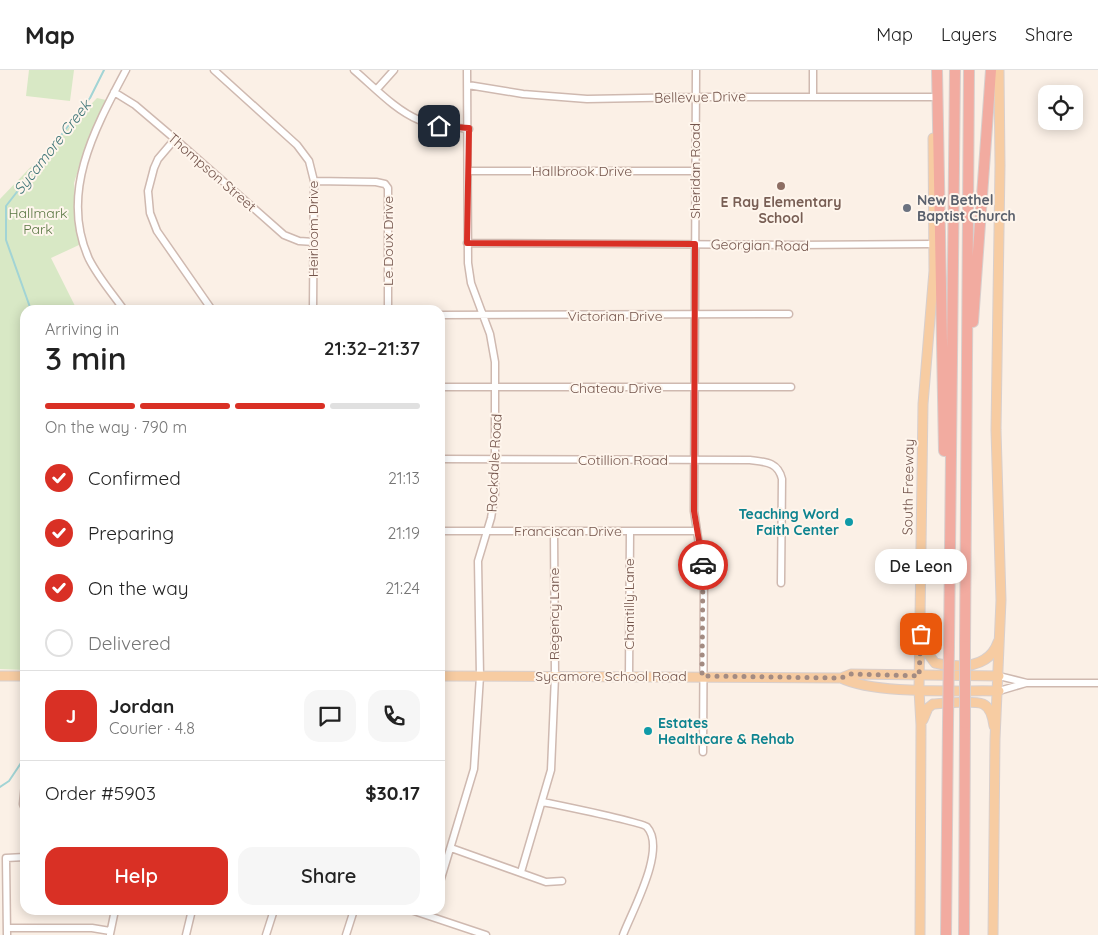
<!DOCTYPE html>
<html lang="en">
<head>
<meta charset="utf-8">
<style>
	:root { --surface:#fff; --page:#f6f6f6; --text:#222; --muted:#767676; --line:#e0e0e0; --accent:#d93025 }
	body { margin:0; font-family:Quicksand,sans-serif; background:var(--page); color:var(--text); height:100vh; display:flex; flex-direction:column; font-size:19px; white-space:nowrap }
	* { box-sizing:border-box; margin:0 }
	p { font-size:16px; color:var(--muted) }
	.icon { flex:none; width:28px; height:28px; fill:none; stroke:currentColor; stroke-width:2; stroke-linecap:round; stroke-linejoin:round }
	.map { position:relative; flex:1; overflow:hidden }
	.details { position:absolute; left:20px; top:235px; width:425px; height:610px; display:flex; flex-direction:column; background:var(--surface); border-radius:15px; box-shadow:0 2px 12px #0003 }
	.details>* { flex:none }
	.tools { position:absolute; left:1038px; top:15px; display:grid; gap:10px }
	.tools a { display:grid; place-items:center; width:45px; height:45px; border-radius:10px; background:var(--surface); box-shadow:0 2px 12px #0003; font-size:25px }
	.pin { position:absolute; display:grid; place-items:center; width:42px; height:42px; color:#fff; margin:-21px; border-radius:10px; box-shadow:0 2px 8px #0006 }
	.courier { position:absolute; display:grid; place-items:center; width:50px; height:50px; margin:-25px; border:4px solid #d93025; border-radius:50%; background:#fff; color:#222; box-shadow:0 1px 6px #0007 }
	.bubble { position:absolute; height:35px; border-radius:15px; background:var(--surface); box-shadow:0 2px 12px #0003; font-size:16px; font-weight:600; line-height:35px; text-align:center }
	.summary em { font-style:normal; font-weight:600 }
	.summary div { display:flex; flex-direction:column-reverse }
	.summary { display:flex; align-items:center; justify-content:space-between; height:85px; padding:0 25px }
	h1 { font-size:32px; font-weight:600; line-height:38px }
	.bar { display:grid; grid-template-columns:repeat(4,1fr); gap:8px 5px; align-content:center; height:60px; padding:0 25px }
	.bar i { height:6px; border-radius:4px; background:var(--line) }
	.bar .selected { background:var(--accent) }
	.bar p { grid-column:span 4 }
	.line { display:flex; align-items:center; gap:12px; padding:0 25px; border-top:1px solid var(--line) }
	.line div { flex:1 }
	.round { display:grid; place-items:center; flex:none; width:52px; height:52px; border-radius:15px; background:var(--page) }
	ol { padding:0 25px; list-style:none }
	li { display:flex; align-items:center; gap:15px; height:55px }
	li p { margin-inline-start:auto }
	li .icon { padding:5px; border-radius:50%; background:var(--accent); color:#fff; stroke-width:4 }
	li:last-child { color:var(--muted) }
	li i { width:28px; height:28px; border:2px solid var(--line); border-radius:50% }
	.primary-button { display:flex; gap:10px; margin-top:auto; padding:10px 25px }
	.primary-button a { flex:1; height:58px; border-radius:15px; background:var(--accent); color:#fff; font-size:20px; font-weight:600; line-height:58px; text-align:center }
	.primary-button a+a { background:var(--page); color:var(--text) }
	header { display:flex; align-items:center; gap:30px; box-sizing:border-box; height:70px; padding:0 25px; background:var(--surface); border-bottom:1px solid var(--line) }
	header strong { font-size:24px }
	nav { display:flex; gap:28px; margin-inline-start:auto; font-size:18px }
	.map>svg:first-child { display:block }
	.green { fill:#d8e8c5 }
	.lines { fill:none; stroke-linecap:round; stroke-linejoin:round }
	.stream { stroke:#a2d4d5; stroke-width:2 }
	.minor-casing { stroke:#cfb9b0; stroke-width:9 }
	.major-casing { stroke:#d8cfcd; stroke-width:11 }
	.highway-casing { stroke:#d8cfcd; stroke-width:12 }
	.minor { stroke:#fff; stroke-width:6 }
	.major { stroke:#f7cca2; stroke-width:9 }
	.highway { stroke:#f2aba0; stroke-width:10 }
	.highway-bridge-casing { stroke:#d8cfcd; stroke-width:12; stroke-linecap:butt }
	.highway-bridge { stroke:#f2aba0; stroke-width:10 }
	.done { stroke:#a38b82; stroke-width:5; stroke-dasharray:0 9 }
	.route { stroke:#d93025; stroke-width:6 }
	.education-dot { fill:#8d6e63; stroke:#fef5ec; stroke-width:2 }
	.worship-dot { fill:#6b7280; stroke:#fef5ec; stroke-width:2 }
	.culture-dot { fill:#0f9aa8; stroke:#fef5ec; stroke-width:2 }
	.labels { text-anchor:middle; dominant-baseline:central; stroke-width:4; stroke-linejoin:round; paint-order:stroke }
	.street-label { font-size:14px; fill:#74554c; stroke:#fef5ec }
	.worship-label { font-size:14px; font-weight:bold; fill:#5b616d; stroke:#fef5ec; text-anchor:start }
	.education-label { font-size:14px; font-weight:bold; fill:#785e54; stroke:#fef5ec }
	.park-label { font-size:14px; fill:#5b7844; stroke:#fef5ec }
	.culture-label { font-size:14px; font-weight:bold; fill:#0d838f; stroke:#fef5ec; text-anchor:end }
	.water-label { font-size:15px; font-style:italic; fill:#407678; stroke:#fef5ec }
</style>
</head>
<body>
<header>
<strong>Map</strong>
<nav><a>Map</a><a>Layers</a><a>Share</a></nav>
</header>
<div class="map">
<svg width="1098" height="865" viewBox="0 0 1098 865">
	<rect width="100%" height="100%" fill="#fbf0e6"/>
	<path class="green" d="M29 0H74L70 31 26 26Z
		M97 28 106 30 87 72 74 113 79 175 51 188 77 240H25V600L0 599V129Z"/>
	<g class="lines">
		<path class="stream" d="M31 240 6 170V136L90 28 104 0
			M0 717 9 711 25 687"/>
		<g class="minor-casing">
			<path id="minor" d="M214 0 297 75 309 91 314 111 313 240
				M354 0C374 17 395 40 419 50 434 57 452 57 469 59
				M696 0 694 441 704 508 703 682
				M813 0V27
				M468 15 523 24 587 29 696 27H934
				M377 19 394 0
				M114 22 135 35 175 69 284 165 299 171 314 172
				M175 69 158 89 154 98 148 121 150 143 157 161 212 240
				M468 101H695
				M314 111 376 112 385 114 388 118V240
				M467 173 795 175 933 174
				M124 240C112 223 98 207 89 189 59 123 95 58 126 0
				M440 245 789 244
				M440 317H791
				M440 389 750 390C766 392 778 392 782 409L781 513
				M440 461H697
				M629 606 630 462
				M999 606 1027 613H1098
				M999 621 1026 613
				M25 714 23 734 25 739
				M543 732C557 735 642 752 647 757 667 779 632 841 623 865
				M451 778 546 812 562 811
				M521 802 551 700 555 606 554 461
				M440 812 474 699 480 606 478 491 491 448 495 424V292L490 264 471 213 468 193 467 0
				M411 840 486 865
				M7 858H92L110 861
				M110 864 115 840
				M7 865 6 788 25 787
				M186 865 192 840
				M266 865 274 840
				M346 865 354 840"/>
		</g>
		<g class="major-casing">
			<path id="major" d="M923 572 924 578 935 593C959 598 989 599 998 572
				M0 606H25
				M440 606 841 608 851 604 999 606
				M841 608C876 625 958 620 999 621
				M923 650 928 638 933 634C945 633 973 630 983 634 990 637 993 649 994 656
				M920 865 921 655 919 620 923 334 934 201 933 68
				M993 865 995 669 1001 530 996 360 1000 95 999 0"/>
		</g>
		<g class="highway-casing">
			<path id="highway" d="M937 0 944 381
				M973 252 991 0
				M949 576 955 0
				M965 576 969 0
				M946 865 948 653
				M964 865 965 653"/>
		</g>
		<use href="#minor" class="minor"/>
		<use href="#major" class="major"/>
		<use href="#highway" class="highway"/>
		<g class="highway-bridge-casing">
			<path id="highway-bridge" d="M948 653 949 576
				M965 653V576"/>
		</g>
		<use href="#highway-bridge" class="highway-bridge"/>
	</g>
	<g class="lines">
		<path class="done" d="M703 495 702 606 841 608 851 604 919 606 921 564"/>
		<path class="route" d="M439 56 469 58 467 173 695 174 694 441 703 495"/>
	</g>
	<circle class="education-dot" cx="781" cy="116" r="5"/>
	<circle class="worship-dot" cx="907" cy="138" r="5"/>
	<g class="culture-dot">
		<circle cx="849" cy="452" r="5"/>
		<circle cx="648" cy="661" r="5"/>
	</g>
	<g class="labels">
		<g class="street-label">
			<text transform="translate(700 27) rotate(-1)">Bellevue Drive</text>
			<text x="582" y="101">Hallbrook Drive</text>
			<text transform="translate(695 101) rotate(-90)">Sheridan Road</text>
			<text transform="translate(212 102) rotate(41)">Thompson Street</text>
			<text transform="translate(313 159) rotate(-90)">Heirloom Drive</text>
			<text transform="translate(388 171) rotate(-90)">Le Doux Drive</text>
			<text transform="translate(760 175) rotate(1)">Georgian Road</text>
			<text x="615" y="246">Victorian Drive</text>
			<text x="616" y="318">Chateau Drive</text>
			<text x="623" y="390">Cotillion Road</text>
			<text transform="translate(494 393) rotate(-87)">Rockdale Road</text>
			<text transform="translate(908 417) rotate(-89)">South Freeway</text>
			<text x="568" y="461">Franciscan Drive</text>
			<text transform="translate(629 534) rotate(-90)">Chantilly Lane</text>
			<text transform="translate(554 544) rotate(-90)">Regency Lane</text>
			<text x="611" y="606">Sycamore School Road</text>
		</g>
		<g class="worship-label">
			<text x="917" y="130">New Bethel<tspan x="917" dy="16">Baptist Church</tspan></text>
		</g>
		<g class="education-label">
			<text x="781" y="132">E Ray Elementary<tspan x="781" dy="16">School</tspan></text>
		</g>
		<g class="park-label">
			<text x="38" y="143">Hallmark<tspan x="38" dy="16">Park</tspan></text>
		</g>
		<g class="culture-label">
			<text x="839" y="444">Teaching Word<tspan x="839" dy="16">Faith Center</tspan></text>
			<text x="658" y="653" text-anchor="start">Estates<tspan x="658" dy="16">Healthcare &amp; Rehab</tspan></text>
		</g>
		<g class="water-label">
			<text transform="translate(52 77) rotate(-52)">Sycamore Creek</text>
		</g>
	</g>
</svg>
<div class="tools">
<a><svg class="icon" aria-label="locate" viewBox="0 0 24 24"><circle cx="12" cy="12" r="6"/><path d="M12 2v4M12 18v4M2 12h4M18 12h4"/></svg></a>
</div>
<div class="pin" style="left:921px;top:564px;background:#ea580c"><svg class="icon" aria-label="bag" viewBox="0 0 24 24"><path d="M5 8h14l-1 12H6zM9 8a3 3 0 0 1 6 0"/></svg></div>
<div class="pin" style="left:439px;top:56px;background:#1f2937"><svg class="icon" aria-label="home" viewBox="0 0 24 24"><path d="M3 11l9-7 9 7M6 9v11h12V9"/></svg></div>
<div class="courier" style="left:703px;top:495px"><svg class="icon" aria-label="car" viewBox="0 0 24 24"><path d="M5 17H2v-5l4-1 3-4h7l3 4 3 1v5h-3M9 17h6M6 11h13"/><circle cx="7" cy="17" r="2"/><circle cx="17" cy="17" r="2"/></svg></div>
<div class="bubble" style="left:875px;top:479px;width:92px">De Leon</div>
<section class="details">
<div class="summary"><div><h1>3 min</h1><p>Arriving in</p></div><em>21:32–21:37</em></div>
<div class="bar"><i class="selected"></i><i class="selected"></i><i class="selected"></i><i></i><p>On the way · 790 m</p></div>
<ol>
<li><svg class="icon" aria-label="check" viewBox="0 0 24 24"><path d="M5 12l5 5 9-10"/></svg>Confirmed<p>21:13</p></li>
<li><svg class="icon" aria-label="check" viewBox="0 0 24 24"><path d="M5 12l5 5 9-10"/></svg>Preparing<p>21:19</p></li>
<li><svg class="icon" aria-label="check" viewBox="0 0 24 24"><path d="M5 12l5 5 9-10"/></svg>On the way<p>21:24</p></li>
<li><i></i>Delivered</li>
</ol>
<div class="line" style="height:90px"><b class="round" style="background:var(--accent);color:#fff">J</b><div><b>Jordan</b><p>Courier · 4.8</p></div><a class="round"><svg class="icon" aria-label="chat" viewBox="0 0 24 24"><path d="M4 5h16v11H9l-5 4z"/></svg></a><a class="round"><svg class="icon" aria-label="phone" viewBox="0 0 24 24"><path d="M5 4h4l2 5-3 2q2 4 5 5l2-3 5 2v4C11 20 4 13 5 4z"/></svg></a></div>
<div class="line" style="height:65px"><div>Order #5903</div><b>$30.17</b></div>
<div class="primary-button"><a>Help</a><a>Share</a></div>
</section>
</div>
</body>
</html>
